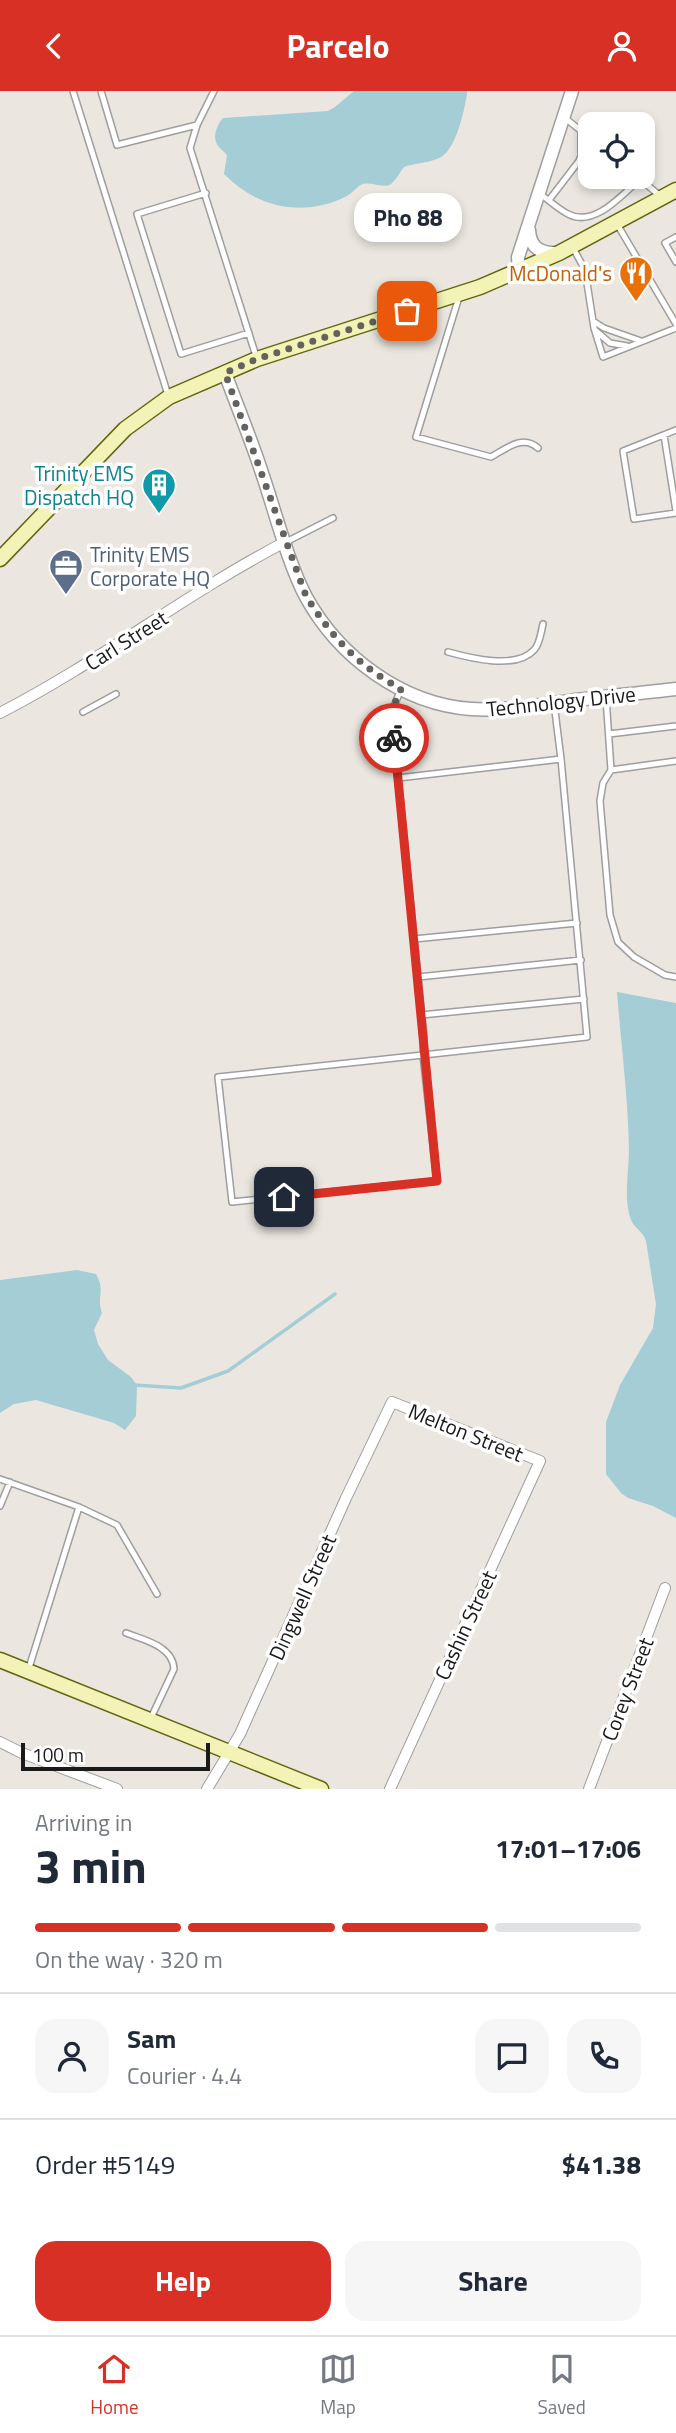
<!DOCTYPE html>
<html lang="en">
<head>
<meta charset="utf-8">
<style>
	:root { --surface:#fff; --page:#f6f6f7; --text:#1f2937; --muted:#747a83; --line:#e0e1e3; --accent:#d93025 }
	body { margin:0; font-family:"Titillium Web",sans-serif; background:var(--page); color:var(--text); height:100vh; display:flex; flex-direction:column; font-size:26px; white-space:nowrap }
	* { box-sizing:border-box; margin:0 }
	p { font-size:23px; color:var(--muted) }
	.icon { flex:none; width:38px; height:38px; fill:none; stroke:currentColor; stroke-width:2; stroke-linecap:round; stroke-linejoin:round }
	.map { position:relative; height:1698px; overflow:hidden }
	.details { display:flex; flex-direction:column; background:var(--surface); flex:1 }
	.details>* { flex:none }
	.buttons { position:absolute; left:578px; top:21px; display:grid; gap:14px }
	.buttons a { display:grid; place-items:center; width:77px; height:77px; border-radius:14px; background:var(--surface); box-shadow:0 4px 10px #0003; font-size:35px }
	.scale { position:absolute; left:21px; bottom:18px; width:189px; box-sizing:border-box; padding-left:7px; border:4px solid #1a1a1a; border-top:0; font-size:19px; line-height:24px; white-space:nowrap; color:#1a1a1a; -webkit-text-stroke:5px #fff; paint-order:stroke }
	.pin { position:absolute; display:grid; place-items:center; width:60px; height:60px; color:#fff; margin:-30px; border-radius:14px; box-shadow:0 4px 10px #0006 }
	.courier { position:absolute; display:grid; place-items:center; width:70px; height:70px; margin:-35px; border:5px solid #d93025; border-radius:50%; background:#fff; color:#222; box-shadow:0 2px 9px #0007 }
	.bubble { position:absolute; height:49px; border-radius:21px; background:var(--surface); box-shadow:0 4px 10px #0003; font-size:23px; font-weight:700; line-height:49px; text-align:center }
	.overview em { font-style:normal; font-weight:700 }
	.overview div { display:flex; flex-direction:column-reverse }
	.overview { display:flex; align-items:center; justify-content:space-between; height:119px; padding:0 35px }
	h1 { font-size:46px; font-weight:700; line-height:52px }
	.bar { display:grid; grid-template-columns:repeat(4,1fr); gap:10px 7px; align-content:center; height:84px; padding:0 35px }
	.bar i { height:9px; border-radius:5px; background:var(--line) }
	.bar .current { background:var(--accent) }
	.bar p { grid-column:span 4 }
	.line { display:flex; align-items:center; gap:18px; padding:0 35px; border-top:2px solid var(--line) }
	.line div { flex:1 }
	.round { display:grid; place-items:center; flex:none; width:74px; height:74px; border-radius:21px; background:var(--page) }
	.cta { display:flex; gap:14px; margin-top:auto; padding:14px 35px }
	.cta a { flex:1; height:80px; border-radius:21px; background:var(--accent); color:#fff; font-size:28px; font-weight:700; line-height:80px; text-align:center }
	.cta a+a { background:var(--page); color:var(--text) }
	header { display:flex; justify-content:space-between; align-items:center; height:91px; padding:0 35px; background:var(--accent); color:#fff; font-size:32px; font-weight:700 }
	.menu { display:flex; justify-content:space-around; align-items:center; height:98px; border-top:2px solid var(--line); background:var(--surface); font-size:19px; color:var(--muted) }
	.menu a { display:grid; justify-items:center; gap:4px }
	.menu .current { color:var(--accent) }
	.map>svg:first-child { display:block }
	.water { fill:#a4cdd6 }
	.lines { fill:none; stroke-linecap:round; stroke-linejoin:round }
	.stream { stroke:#a4cdd6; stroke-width:3.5 }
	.service-casing { stroke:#9e9e9e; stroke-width:8 }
	.minor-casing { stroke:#9e9e9e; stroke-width:12 }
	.tertiary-casing { stroke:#9e9e9e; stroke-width:15 }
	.secondary-casing { stroke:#61660d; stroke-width:17 }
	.service { stroke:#fff; stroke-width:5 }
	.minor { stroke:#fff; stroke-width:10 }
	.tertiary { stroke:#fff; stroke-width:12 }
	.secondary { stroke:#f3f3b7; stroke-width:14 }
	.done { stroke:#63625f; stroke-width:7; stroke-dasharray:0 12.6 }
	.route { stroke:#d93025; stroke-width:9 }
	.labels { text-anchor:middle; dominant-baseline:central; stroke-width:7; stroke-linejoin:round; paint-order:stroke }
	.food-label { font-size:21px; fill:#c56008; stroke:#fff; text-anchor:end }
	.culture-label { font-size:21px; fill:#0d838f; stroke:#fff; text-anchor:end }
	.service-label { font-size:21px; fill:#4e5e75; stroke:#fff; text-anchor:start }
	.street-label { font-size:21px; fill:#1a1a1a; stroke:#fff }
</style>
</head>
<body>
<header><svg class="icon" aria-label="back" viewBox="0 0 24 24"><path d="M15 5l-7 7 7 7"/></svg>Parcelo<svg class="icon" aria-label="person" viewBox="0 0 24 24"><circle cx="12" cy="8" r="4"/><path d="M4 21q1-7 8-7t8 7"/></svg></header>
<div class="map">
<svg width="676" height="1698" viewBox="0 0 676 1698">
	<rect width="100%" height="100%" fill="#ebe7e0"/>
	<path class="water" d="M354 0H467V3C464 20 456 62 437 68 427 72 415 72 404 76 400 81 396 89 391 93 382 99 369 88 359 95 355 98 352 102 347 105 304 127 257 117 224 83L227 64C225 61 221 59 219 56 211 47 217 34 223 27L328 20 335 16Z
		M617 901 676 912V1427L653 1415 628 1407 621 1402 606 1383V1331L620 1294 653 1237 656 1213 646 1150C643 1140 635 1138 631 1129 623 1107 629 1081 629 1058 628 1006 621 953 617 901Z
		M77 1179 96 1183C106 1201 96 1205 102 1222L94 1239 98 1253 108 1269 131 1286 137 1294 136 1325 125 1339 114 1332 36 1309 14 1313 0 1322V1189Z"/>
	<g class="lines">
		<path class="stream" d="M134 1294 181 1297 228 1280 335 1203"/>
		<g class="service-casing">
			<path id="service" d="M73 0 168 304
				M101 0 117 54 197 34
				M214 0 197 34 190 57 256 265
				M565 27 590 47
				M581 61V40
				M638 86 660 105
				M206 102 137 123 181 263 249 242
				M540 103C549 109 558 118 568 123 594 137 622 104 640 88L634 86
				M549 109 579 70 583 60 590 57
				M617 133 676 233
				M676 146 665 152 676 171
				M572 155 585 179 594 237 603 266 676 237
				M459 206 416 346 491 366C506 358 522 343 538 357
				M593 230 604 237 641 250
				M596 240 610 252 627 255
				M676 339 623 360 634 428 676 422
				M664 344 676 420
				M286 451 333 427
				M448 561C470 567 516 579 534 559 540 553 541 541 543 533
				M606 606 611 679 603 692 600 710 610 824 618 851 634 866 665 884 676 886
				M554 612 561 668 398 687 424 947 423 964 218 986 232 1111 437 1090 423 964 587 946 561 668
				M83 621 116 603
				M609 643 676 635
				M611 679 676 670
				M398 687 392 620 401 598
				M414 848 577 832
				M418 886 581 869
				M421 924 584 908
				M0 1388 79 1416 117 1434 157 1503
				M0 1415 10 1391
				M126 1542C144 1549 173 1555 174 1578L150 1629
				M28 1580 79 1416"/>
		</g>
		<g class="minor-casing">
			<path id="minor" d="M0 622C99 571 187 502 285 451
				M0 1651 22 1662 117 1698
				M207 1698 240 1643 346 1407 392 1311 540 1370 390 1698
				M589 1698 665 1497"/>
		</g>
		<g class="tertiary-casing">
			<path id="tertiary" d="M529 139C530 158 542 163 559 162
				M519 180 518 166 572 0
				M225 282C237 315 251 348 262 382 275 420 288 472 306 506 339 566 402 613 471 618 506 620 541 614 576 609 609 605 643 602 676 598"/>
		</g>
		<g class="secondary-casing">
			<path id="secondary" d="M0 468 125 338 169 306 257 268 480 196 559 162 676 99
				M0 1569 321 1698"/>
		</g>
		<use href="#service" class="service"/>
		<use href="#minor" class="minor"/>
		<use href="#tertiary" class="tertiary"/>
		<use href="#secondary" class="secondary"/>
	</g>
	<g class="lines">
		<path class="done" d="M394 647 391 621 401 598C357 574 332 546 306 505L225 282 257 268 407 220"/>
		<path class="route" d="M284 1106 437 1090 394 647"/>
	</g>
	<defs>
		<g id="restaurant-pin" transform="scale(1.75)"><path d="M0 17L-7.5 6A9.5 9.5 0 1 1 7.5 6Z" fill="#e8710a" stroke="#fff"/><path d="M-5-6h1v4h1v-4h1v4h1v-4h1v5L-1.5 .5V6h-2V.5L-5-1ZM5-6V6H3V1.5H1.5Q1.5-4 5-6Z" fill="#fff"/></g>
		<g id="building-pin" transform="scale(1.75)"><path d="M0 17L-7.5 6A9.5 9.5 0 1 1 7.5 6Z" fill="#0f9aa8" stroke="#fff"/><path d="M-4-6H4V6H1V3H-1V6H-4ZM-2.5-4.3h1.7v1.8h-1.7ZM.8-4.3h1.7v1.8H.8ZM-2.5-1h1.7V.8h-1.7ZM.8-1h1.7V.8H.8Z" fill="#fff"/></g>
		<g id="office-pin" transform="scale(1.75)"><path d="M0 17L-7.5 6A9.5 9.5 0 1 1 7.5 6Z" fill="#5c6f8a" stroke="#fff"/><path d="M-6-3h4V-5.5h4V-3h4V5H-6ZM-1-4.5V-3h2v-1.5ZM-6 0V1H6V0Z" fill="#fff"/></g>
	</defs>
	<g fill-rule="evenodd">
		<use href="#restaurant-pin" x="636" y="182"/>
		<use href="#building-pin" x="159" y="394"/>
		<use href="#office-pin" x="66" y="475"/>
	</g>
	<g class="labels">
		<g class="food-label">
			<text x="612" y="182">McDonald's</text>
		</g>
		<g class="culture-label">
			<text x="134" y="382">Trinity EMS<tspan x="134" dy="24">Dispatch HQ</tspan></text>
		</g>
		<g class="service-label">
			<text x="90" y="463">Trinity EMS<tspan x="90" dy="24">Corporate HQ</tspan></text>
		</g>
		<g class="street-label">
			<text transform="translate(126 549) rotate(-32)">Carl Street</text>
			<text transform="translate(561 610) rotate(-6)">Technology Drive</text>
			<text transform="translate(466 1341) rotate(22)">Melton Street</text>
			<text transform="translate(302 1506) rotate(-66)">Dingwell Street</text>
			<text transform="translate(465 1534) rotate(-65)">Cashin Street</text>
			<text transform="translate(627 1598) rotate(-69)">Corey Street</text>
		</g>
	</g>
</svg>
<div class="buttons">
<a><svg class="icon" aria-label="locate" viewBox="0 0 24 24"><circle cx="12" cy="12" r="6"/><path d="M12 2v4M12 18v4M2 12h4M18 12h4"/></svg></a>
</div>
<div class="scale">100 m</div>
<div class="pin" style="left:407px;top:220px;background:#ea580c"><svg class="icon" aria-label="bag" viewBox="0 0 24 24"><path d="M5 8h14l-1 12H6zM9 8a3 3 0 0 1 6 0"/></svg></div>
<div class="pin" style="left:284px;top:1106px;background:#1f2937"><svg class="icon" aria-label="home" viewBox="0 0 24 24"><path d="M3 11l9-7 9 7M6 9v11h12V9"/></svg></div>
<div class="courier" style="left:394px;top:647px"><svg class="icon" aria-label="bike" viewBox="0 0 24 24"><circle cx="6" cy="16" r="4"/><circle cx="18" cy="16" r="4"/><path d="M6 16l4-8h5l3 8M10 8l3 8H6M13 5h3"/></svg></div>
<div class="bubble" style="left:354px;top:102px;width:108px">Pho 88</div>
</div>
<section class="details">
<div class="overview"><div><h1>3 min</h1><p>Arriving in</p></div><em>17:01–17:06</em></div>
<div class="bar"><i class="current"></i><i class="current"></i><i class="current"></i><i></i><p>On the way · 320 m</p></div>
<div class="line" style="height:126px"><a class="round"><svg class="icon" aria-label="person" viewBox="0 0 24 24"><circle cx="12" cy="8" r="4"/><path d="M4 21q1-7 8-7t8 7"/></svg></a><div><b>Sam</b><p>Courier · 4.4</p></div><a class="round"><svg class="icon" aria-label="chat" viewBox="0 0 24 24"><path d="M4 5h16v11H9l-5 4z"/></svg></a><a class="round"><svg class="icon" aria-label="phone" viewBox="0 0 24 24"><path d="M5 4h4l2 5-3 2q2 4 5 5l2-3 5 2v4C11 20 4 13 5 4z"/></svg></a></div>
<div class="line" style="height:91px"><div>Order #5149</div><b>$41.38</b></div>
<div class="cta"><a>Help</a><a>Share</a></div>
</section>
<nav class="menu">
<a class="current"><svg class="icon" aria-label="home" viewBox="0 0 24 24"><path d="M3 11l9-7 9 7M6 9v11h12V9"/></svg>Home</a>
<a><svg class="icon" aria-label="map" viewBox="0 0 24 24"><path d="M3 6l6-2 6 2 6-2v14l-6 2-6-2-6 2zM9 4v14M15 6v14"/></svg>Map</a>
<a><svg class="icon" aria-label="saved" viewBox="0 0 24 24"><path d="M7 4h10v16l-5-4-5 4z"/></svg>Saved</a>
</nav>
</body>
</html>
